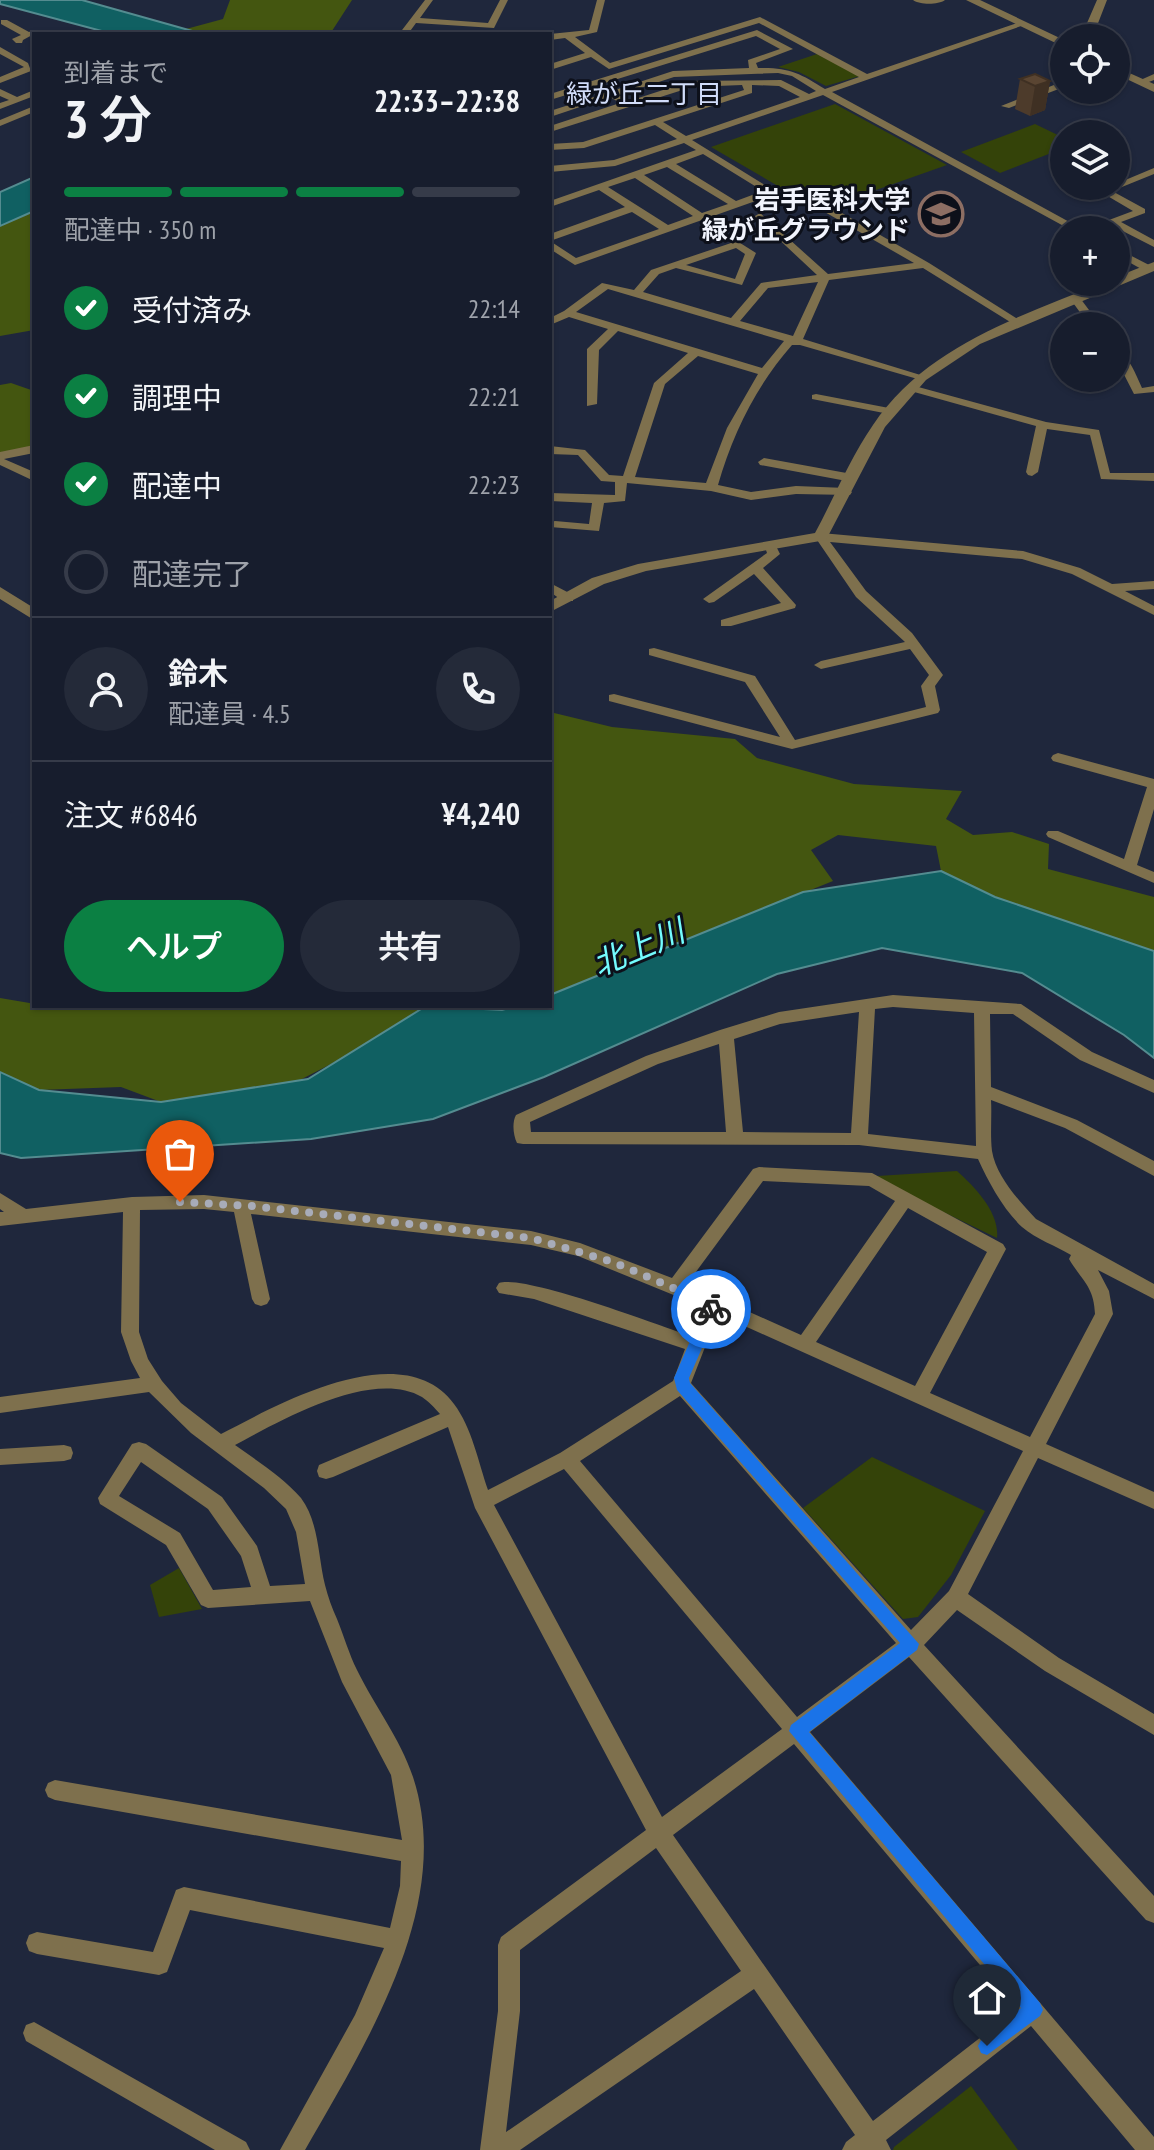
<!DOCTYPE html>
<html lang="ja">
<head>
<meta charset="utf-8">
<style>
	:root { --surface:#171d2d; --page:#242a39; --text:#f1f3f6; --muted:#9ea2aa; --line:#363b49; --accent:#0b8043 }
	body { margin:0; font-family:"PT Sans Narrow","Noto Sans JP",sans-serif; background:var(--page); color:var(--text); height:100vh; display:flex; flex-direction:column; font-size:30px; white-space:nowrap }
	* { box-sizing:border-box; margin:0 }
	p { font-size:26px; color:var(--muted) }
	.icon { flex:none; width:44px; height:44px; fill:none; stroke:currentColor; stroke-width:2; stroke-linecap:round; stroke-linejoin:round }
	.map { position:relative; flex:1; overflow:hidden }
	.details { position:absolute; left:32px; top:32px; width:520px; height:976px; display:flex; flex-direction:column; background:var(--surface); border-radius:0px; box-shadow:0 2px 6px #0004,0 0 0 2px var(--line) }
	.details>* { flex:none }
	.buttons { position:absolute; left:1050px; top:24px; display:grid; gap:16px }
	.buttons a { display:grid; place-items:center; width:80px; height:80px; border-radius:50%; background:var(--surface); box-shadow:0 2px 6px #0004,0 0 0 2px var(--line); font-size:40px }
	.pin { position:absolute; display:grid; place-items:center; width:68px; height:68px; color:#fff; margin:-82px -34px; border-radius:50% 50% 50% 0; rotate:-45deg; box-shadow:0 0 8px #0007 }
	.pin .icon { rotate:45deg }
	.courier { position:absolute; display:grid; place-items:center; width:80px; height:80px; margin:-40px; border:6px solid #1a73e8; border-radius:50%; background:#fff; color:#222; box-shadow:0 2px 10px #0007 }
	.summary em { font-style:normal; font-weight:600 }
	.summary div { display:flex; flex-direction:column-reverse }
	.summary { display:flex; align-items:center; justify-content:space-between; height:136px; padding:0 32px }
	h1 { font-size:52px; font-weight:600; line-height:60px }
	.bar { display:grid; grid-template-columns:repeat(4,1fr); gap:12px 8px; align-content:center; height:96px; padding:0 32px }
	.bar i { height:10px; border-radius:6px; background:var(--line) }
	.bar .selected { background:var(--accent) }
	.bar p { grid-column:span 4 }
	.line { display:flex; align-items:center; gap:20px; padding:0 32px; border-top:2px solid var(--line) }
	.line div { flex:1 }
	.round { display:grid; place-items:center; flex:none; width:84px; height:84px; border-radius:42px; background:var(--page) }
	ol { padding:0 32px; list-style:none }
	li { display:flex; align-items:center; gap:24px; height:88px }
	li p { margin-inline-start:auto }
	li .icon { padding:8px; border-radius:50%; background:var(--accent); color:#fff; stroke-width:4 }
	li:last-child { color:var(--muted) }
	li i { width:44px; height:44px; border:4px solid var(--line); border-radius:50% }
	.action { display:flex; gap:16px; margin-top:auto; padding:16px 32px }
	.action a { flex:1; height:92px; border-radius:48px; background:var(--accent); color:#fff; font-size:32px; font-weight:600; line-height:92px; text-align:center }
	.action a+a { background:var(--page); color:var(--text) }
	.map>svg:first-child { display:block }
	.green { fill:#344309 }
	.forest { fill:#445610 }
	.water { fill:#106062; stroke:#548c90; stroke-width:2 }
	.lines { fill:none; stroke-linecap:round; stroke-linejoin:round }
	.minor { fill:#7e704d; fill-rule:evenodd }
	.tertiary { fill:#7e704d; fill-rule:evenodd }
	.wall { fill:#4d3b2b }
	.shaded-wall { fill:#3f3023 }
	.building { fill:#5a4532; stroke:#3f3023; stroke-width:2 }
	.route { fill:#1a73e8 }
	.done { stroke:#a8acb9; stroke-width:8; stroke-dasharray:0 14.4 }
	.labels { text-anchor:middle; dominant-baseline:central; stroke-width:6; stroke-linejoin:round; paint-order:stroke }
	.far-neighbourhood-label { font-size:26px; fill:#d1dcf9; stroke:#0d101a }
	.far-poi-label { font-size:26px; font-weight:bold; fill:#f1f4fd; stroke:#0d101a; text-anchor:end }
	.water-label { font-size:32px; font-style:italic; fill:#73fcfe; stroke:#0d101a }
</style>
</head>
<body>
<div class="map">
<svg width="1154" height="2150" viewBox="0 0 1154 2150">
	<rect width="100%" height="100%" fill="#1f273c"/>
	<path class="green" d="M817 54 860 76 826 86 799 72 778 67Z
		M835 104 947 165 842 202 828 204 801 190 790 193 711 147Z
		M1035 124 1064 138V148L1000 173 961 152Z
		M957 1171C975 1187 1000 1213 997 1238L898 1190 877 1176Z
		M872 1457 985 1511 951 1575 918 1617 903 1619 803 1508Z
		M179 1568 202 1609 159 1617 150 1585Z
		M971 2086 1018 2150H893L894 2147Z"/>
	<path class="forest" d="M230 0H352L330 34H204L186 29 223 19Z
		M34 211V330L0 336V226Z
		M11 383 34 391V448L0 455V385Z
		M550 712 612 727 735 739 757 758 854 784 962 791 946 819 973 835 1012 832 1049 844 1048 869 1154 897V951L995 897 941 871 936 846 838 835 811 850 833 881 550 995Z
		M0 998 71 1010 80 1006H426L356 1051 300 1080 161 1102 121 1087 39 1090 0 1072Z"/>
	<path class="water" d="M0 0H82L203 34H113L0 4Z
		M34 177V211L0 226V192Z
		M941 871 995 897 1154 951V1058L1124 1035 1022 973 882 948 777 974 544 1077 433 1119 311 1139 21 1158 0 1153V1072L39 1090 161 1102 308 1079 426 1006 502 1010 516 1006H550V995L803 892Z"/>
	<g class="lines">
		<path class="minor" d="M425 0H433L420 18 488 23 500 0H508L494 28 416 23 408 34H399Z
			M597 0H605L597 32 575 37 610 63 760 17 867 74 1020 22 1027 24 832 92 1084 230H1071L823 95 692 140 786 198 807 193 929 263 1024 323 1015 325 923 268 829 280 803 339 927 377 921 380 800 345H792C756 386 733 433 718 485L751 492 796 486 846 488 852 492 850 495 796 494 751 500 711 491 627 483 625 501 604 503 599 531 550 527 551 522 555 521 589 524 592 503 550 501V493L615 495V482L601 481 578 455 550 454V446L585 450 609 475 623 476 654 383 688 353 618 331 599 350 597 404 587 406V349L608 329 569 317 550 325V318L564 311 602 283 634 290 651 270 737 241 756 253 742 285 676 268 659 274 643 292 731 318 761 283 817 275 756 218 755 216 760 213 828 274 914 263 802 199 785 205 770 196 575 265 550 249V234L625 207 599 190 550 207V201L696 150 684 143 615 166 550 172V166L614 160 677 139 655 125 584 148 550 150V144L583 142 744 90 742 85 692 87 550 132V126L620 103 610 97 550 117V111L603 94 598 90 600 88 612 91 673 71 749 68 748 60 780 49 756 36 550 100V94L757 30 793 49 756 63 758 68C788 67 800 73 825 89L859 77 759 23 609 69 591 57 550 70V64L585 53 565 38 550 40V34L589 30ZM778 73 792 76 816 91 809 94 781 80 691 81 629 101 619 95 674 77ZM752 85 779 86 800 97 686 136 663 122 752 93ZM703 154 763 191 736 201 676 164ZM667 167 728 204 702 213 644 175ZM635 178 693 216 668 225 608 187ZM632 212 659 229 576 258 550 241ZM736 248 745 254 735 279 686 265ZM818 282 793 336 740 321 768 288ZM608 289 784 341 762 368 576 312ZM698 356 758 374 727 428 706 483 635 477 665 384Z
			M913 0H945C938 5 920 5 913 0Z
			M1 20H7L29 32 34 30 46 34H34L23 40 22 43H16L12 39 21 35 1 24Z
			M0 47 28 63 31 71 0 83V77L24 67 0 54Z
			M1154 74V80L1141 85 1136 82Z
			M1064 81V87L1009 108 1001 106Z
			M0 89 17 97 34 90V96L0 109V103L9 100 0 96Z
			M34 106V112L0 126V120Z
			M1154 168V174L1112 191 1145 209V213L1121 222 1154 240V247L1109 224V220L1133 211 1099 191Z
			M1116 248 1153 267 1154 269 1145 271 1116 255Z
			M1072 298H1080L1101 326H1090L1071 300Z
			M1116 349C1130 357 1135 373 1142 388L1154 386V392L1134 394 1116 359Z
			M911 385 1046 422 1099 430 1110 473H1154V481L1101 479 1090 435 1047 429 1038 472 1032 476 1028 475 1026 472 1036 426 907 390 905 388Z
			M816 394 889 408 895 411 889 414 812 399V395Z
			M34 445V453L4 459 34 472V481L0 465V452Z
			M764 458 852 474 858 478 852 482 760 465 758 462Z
			M821 533 1023 551 1080 568 1112 584 1154 581V589L1125 591 1154 606V615L1072 574 1022 559 830 542 866 591 912 633 943 675 935 686 940 710 938 713 792 749 609 701V695L614 694 780 737 745 682 649 655V649L654 648 755 676 795 740 926 707 921 686 929 675 910 649 821 669 814 665 821 661 905 642 856 597 815 537Z
			M771 543 775 544 780 554 763 568 796 605 795 608 731 626H721V620L781 603 754 574 714 602 709 603 703 599 767 553 765 547Z
			M550 583 573 595V601H563L550 592Z
			M1058 753 1154 779V809L1137 865 1154 872V883L1048 837 1046 834 1048 831H1058L1124 859 1147 787 1053 761 1051 758 1053 755Z
			M893 995 1021 1004 1092 1052 1154 1080V1093L1080 1060 1013 1014H990L991 1087 1077 1120 1154 1161V1176L1065 1128 991 1100C992 1116 990 1134 992 1151 996 1176 1019 1201 1036 1219L1154 1284V1299L1098 1270 1109 1291 1113 1314 1046 1444 1154 1492V1509L1038 1458 968 1594 1059 1658 1154 1714V1735L1045 1671 957 1610 924 1645 1154 1896V1923L1146 1920 909 1657 810 1732 1154 2137V2150H1135L1031 2026 886 2140 891 2150H842L846 2142 855 2135 754 1989 520 2150H480L498 2011V1945L501 1937 646 1830 475 1508 448 1427 333 1477 326 1479 319 1477 317 1471 319 1465 440 1414C435 1408 428 1401 422 1397 371 1368 280 1421 235 1445 257 1461 283 1477 301 1498 319 1522 318 1557 325 1585 328 1597 332 1608 337 1619 344 1636 349 1654 357 1670 375 1707 400 1738 413 1777 455 1905 366 2043 305 2150H280L355 2015 384 1948 190 1910 167 1972 159 1975 37 1954 29 1951 26 1943 29 1935 37 1932 153 1952 176 1890 184 1887 390 1928 400 1886 401 1861 55 1800 48 1797 45 1790 48 1783 55 1780 402 1840 391 1775 342 1682 310 1601 208 1608 201 1605 166 1545 100 1504 98 1498 132 1444 139 1442 146 1444 222 1497 257 1546 270 1586 305 1584 296 1532 286 1509 264 1488 191 1433 149 1392 0 1413V1397L140 1378 131 1361 121 1332 123 1212 0 1226V1212H4L0 1209V1193L26 1209 132 1197 204 1195 531 1231 580 1243 672 1278 753 1169 759 1167 872 1173 1003 1244 1006 1249 930 1393 1030 1437 1095 1314C1094 1286 1082 1281 1069 1259L1071 1255C1056 1246 1036 1239 1022 1227 1003 1209 989 1183 978 1159L859 1145 523 1144 517 1143C513 1135 512 1122 516 1115L646 1056 720 1030 779 1012ZM893 1007 974 1013 976 1146 868 1134 875 1009ZM859 1012 851 1133 743 1132 734 1039 780 1024ZM719 1044 726 1132H531L530 1122 658 1064ZM763 1181 869 1186 895 1201 801 1335 687 1284ZM908 1208 987 1252 915 1386 816 1342ZM204 1209 234 1212 252 1299 255 1304 261 1306 267 1304 270 1299 251 1214 531 1245 578 1256 703 1307 691 1336C658 1325 524 1274 499 1283L496 1288 499 1293 534 1299 685 1349 673 1381 560 1453 488 1490C478 1461 472 1428 454 1404 402 1334 277 1405 221 1434L181 1403 162 1381 148 1359 139 1332 140 1210ZM718 1314 1023 1451 949 1591 911 1630 691 1383ZM680 1396 896 1643 797 1717 580 1461ZM141 1462 208 1509 241 1556 251 1587 213 1590 180 1533 119 1496ZM564 1469 782 1729 662 1817 494 1505ZM794 1744 1017 2009 873 2121 673 1835ZM656 1848 741 1971 506 2132 520 2011V1950Z
			M64 1445 71 1447 73 1453 71 1459 64 1461 0 1465V1449Z
			M34 2022 246 2142 250 2150H215L26 2041 23 2033 26 2025Z"/>
		<path class="tertiary" d="M966 0H980L1064 40V47Z
			M1097 0H1107L1095 31 1088 38H1076L1084 30Z
			M1116 67 1154 84V92L1116 74Z
			M1154 262V271L980 344 926 380 885 427 826 540 646 571 604 584 550 612V601L592 578 638 564 815 533C834 498 850 458 873 425 927 345 1020 317 1104 282H1116V277Z
			M0 587 34 608V620L0 599Z"/>
	</g>
	<path class="wall" d="M1020 79 1050 81 1045 110 1030 116 1015 109Z"/>
	<path class="shaded-wall" d="M1050 81 1045 110 1030 116 1035 86Z"/>
	<path class="building" d="M1035 74 1050 81 1035 86 1020 79Z"/>
	<path class="route" d="M711 1303 719 1309 689 1378 690 1383 919 1644 917 1650 809 1732 1040 2003 1043 2010 1040 2016 987 2055 981 2053 978 2046 981 2040 1021 2008 789 1731 791 1725 900 1643 677 1390 674 1378 704 1309Z"/>
	<g class="lines">
		<path class="done" d="M180 1202 252 1206 531 1238 613 1262 713 1305 711 1309"/>
	</g>
	<defs>
		<g id="university-ring" transform="scale(2.3)"><circle r="9.5" fill="#0d101a" stroke="#8d6e63" stroke-width="1.5"/><path d="M0-5L7-2L0 1L-7-2ZM-4 1L0 2.5L4 1V4Q0 6-4 4Z" fill="#8d6e63"/></g>
	</defs>
	<g fill-rule="evenodd">
		<use href="#university-ring" x="941" y="214"/>
	</g>
	<g class="labels">
		<g class="far-neighbourhood-label">
			<text x="644" y="93">緑が丘二丁目</text>
		</g>
		<g class="far-poi-label">
			<text x="910" y="199">岩手医科大学<tspan x="910" dy="30">緑が丘グラウンド</tspan></text>
		</g>
		<g class="water-label">
			<text transform="translate(638 947) rotate(-23)">北上川</text>
		</g>
	</g>
</svg>
<div class="buttons">
<a><svg class="icon" aria-label="locate" viewBox="0 0 24 24"><circle cx="12" cy="12" r="6"/><path d="M12 2v4M12 18v4M2 12h4M18 12h4"/></svg></a>
<a><svg class="icon" aria-label="layers" viewBox="0 0 24 24"><path d="M12 4l9 5-9 5-9-5zM3 14l9 5 9-5"/></svg></a>
<a>+</a>
<a>−</a>
</div>
<div class="pin" style="left:180px;top:1202px;background:#ea580c"><svg class="icon" aria-label="bag" viewBox="0 0 24 24"><path d="M5 8h14l-1 12H6zM9 8a3 3 0 0 1 6 0"/></svg></div>
<div class="pin" style="left:987px;top:2046px;background:#1f2937"><svg class="icon" aria-label="home" viewBox="0 0 24 24"><path d="M3 11l9-7 9 7M6 9v11h12V9"/></svg></div>
<div class="courier" style="left:711px;top:1309px"><svg class="icon" aria-label="bike" viewBox="0 0 24 24"><circle cx="6" cy="16" r="4"/><circle cx="18" cy="16" r="4"/><path d="M6 16l4-8h5l3 8M10 8l3 8H6M13 5h3"/></svg></div>
<section class="details">
<div class="summary"><div><h1>3 分</h1><p>到着まで</p></div><em>22:33–22:38</em></div>
<div class="bar"><i class="selected"></i><i class="selected"></i><i class="selected"></i><i></i><p>配達中 · 350 m</p></div>
<ol>
<li><svg class="icon" aria-label="check" viewBox="0 0 24 24"><path d="M5 12l5 5 9-10"/></svg>受付済み<p>22:14</p></li>
<li><svg class="icon" aria-label="check" viewBox="0 0 24 24"><path d="M5 12l5 5 9-10"/></svg>調理中<p>22:21</p></li>
<li><svg class="icon" aria-label="check" viewBox="0 0 24 24"><path d="M5 12l5 5 9-10"/></svg>配達中<p>22:23</p></li>
<li><i></i>配達完了</li>
</ol>
<div class="line" style="height:144px"><a class="round"><svg class="icon" aria-label="person" viewBox="0 0 24 24"><circle cx="12" cy="8" r="4"/><path d="M4 21q1-7 8-7t8 7"/></svg></a><div><b>鈴木</b><p>配達員 · 4.5</p></div><a class="round"><svg class="icon" aria-label="phone" viewBox="0 0 24 24"><path d="M5 4h4l2 5-3 2q2 4 5 5l2-3 5 2v4C11 20 4 13 5 4z"/></svg></a></div>
<div class="line" style="height:104px"><div>注文 #6846</div><b>¥4,240</b></div>
<div class="action"><a>ヘルプ</a><a>共有</a></div>
</section>
</div>
</body>
</html>
